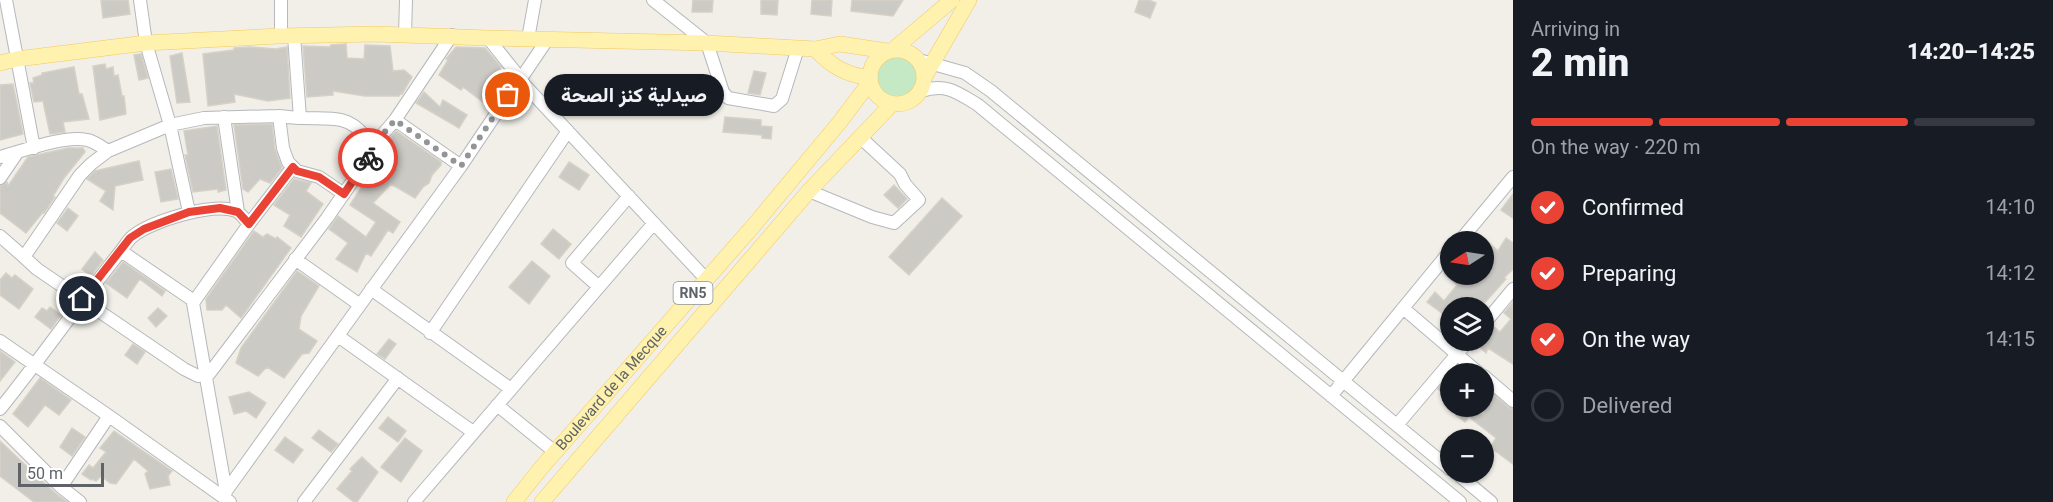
<!DOCTYPE html>
<html lang="en">
<head>
<meta charset="utf-8">
<style>
	:root { --surface:#171b24; --page:#242831; --text:#f1f3f6; --muted:#9ea1a6; --line:#363941; --accent:#ea4335 }
	body { margin:0; font-family:Roboto,Vazirmatn,sans-serif; background:var(--page); color:var(--text); height:100vh; display:flex; flex-direction:column; font-size:22px; white-space:nowrap }
	* { box-sizing:border-box; margin:0 }
	p { font-size:20px; color:var(--muted) }
	.icon { flex:none; width:33px; height:33px; fill:none; stroke:currentColor; stroke-width:2; stroke-linecap:round; stroke-linejoin:round }
	.map { position:relative; flex:1; overflow:hidden }
	.panel { display:flex; flex-direction:column; background:var(--surface); width:540px }
	.panel>* { flex:none }
	.needle { width:39px; rotate:258deg }
	.fabs { position:absolute; left:1440px; top:231px; display:grid; gap:12px }
	.fabs a { display:grid; place-items:center; width:54px; height:54px; border-radius:50%; background:var(--surface); box-shadow:0 2px 4px #0004; font-size:30px }
	.scale { position:absolute; left:18px; bottom:15px; width:86px; box-sizing:border-box; padding-left:6px; border:3px solid #5f6368; border-top:0; font-size:16px; line-height:21px; white-space:nowrap; color:#5f6368; -webkit-text-stroke:4px #fff; paint-order:stroke }
	.pin { position:absolute; display:grid; place-items:center; width:51px; height:51px; color:#fff; margin:-26px; border:3px solid #fff; border-radius:50%; box-shadow:0 2px 6px #0007 }
	.courier { position:absolute; display:grid; place-items:center; width:60px; height:60px; margin:-30px; border:4px solid #ea4335; border-radius:50%; background:#fff; color:#222; box-shadow:0 2px 8px #0007 }
	.bubble { position:absolute; height:42px; border-radius:21px; background:var(--surface); box-shadow:0 2px 4px #0004; font-size:20px; font-weight:800; line-height:42px; text-align:center }
	.head em { font-style:normal; font-weight:800 }
	.head div { display:flex; flex-direction:column-reverse }
	.head { display:flex; align-items:center; justify-content:space-between; height:102px; padding:0 18px }
	h1 { font-size:39px; font-weight:800; line-height:45px }
	.bar { display:grid; grid-template-columns:repeat(4,1fr); gap:9px 6px; align-content:center; height:72px; padding:0 18px }
	.bar i { height:8px; border-radius:4px; background:var(--line) }
	.bar .on { background:var(--accent) }
	.bar p { grid-column:span 4 }
	ol { padding:0 18px; list-style:none }
	li { display:flex; align-items:center; gap:18px; height:66px }
	li p { margin-inline-start:auto }
	li .icon { padding:6px; border-radius:50%; background:var(--accent); color:#fff; stroke-width:4 }
	li:last-child { color:var(--muted) }
	li i { width:33px; height:33px; border:3px solid var(--line); border-radius:50% }
	main { display:flex; flex:1; min-height:0 }
	.map>svg:first-child { display:block }
	.green { fill:#c5e8c5 }
	.building { fill:#cccac5; stroke:#d6d1c6; stroke-width:1.5 }
	.lines { fill:none; stroke-linecap:round; stroke-linejoin:round }
	.minor-casing { stroke:#b5b8bc; stroke-width:14 }
	.major-casing { stroke:#f2c960; stroke-width:16 }
	.minor { stroke:#fff; stroke-width:12 }
	.major { stroke:#fff2af; stroke-width:15 }
	.done { stroke:#929495; stroke-width:6; stroke-dasharray:0 10.8 }
	.route { stroke:#ea4335; stroke-width:8 }
	.labels { text-anchor:middle; dominant-baseline:central; stroke-width:5; stroke-linejoin:round; paint-order:stroke }
	.shield { fill:#fff; stroke:#8f9295; stroke-width:1.5 }
	.shield-label { font-size:14px; font-weight:bold; fill:#5f6368 }
	.street-label { font-size:15px; fill:#5f6368; stroke:#fff }
</style>
</head>
<body>
<main>
<div class="map">
<svg width="1513" height="502" viewBox="0 0 1513 502">
	<rect width="100%" height="100%" fill="#f1efe8"/>
	<path class="green" d="M875 77a23 23 0 1 1 46 0a23 23 0 1 1-46 0Z"/>
	<path class="building" d="M101 0H128L130 14 103 18Z
		M693 0H713L712 12H692Z
		M761 0H778L777 15 761 14Z
		M812 0H832L831 16 811 14Z
		M852 0H903L893 16 851 11Z
		M1139 0H1149L1156 3 1150 18 1135 12Z
		M346 44 347 58 364 59 365 45 390 46 393 71 404 70 412 77 402 94 401 93 399 96H365L333 91V95L307 97 303 46 330 47 331 45Z
		M250 47 276 49 287 47 290 98 268 101 234 94 235 102 208 106 203 54 234 50V48Z
		M456 47 485 48 501 67 489 86 492 88 483 102 463 87 461 90 439 75 448 60 446 59Z
		M182 53 190 102 177 103 170 56Z
		M141 54 148 78 139 80 134 55Z
		M105 64 106 69 113 67 114 76 118 75 122 96H124L126 114 100 120 93 66Z
		M74 67 79 94H82L89 119 63 122 65 132 50 134 43 101 34 102 30 83H34L33 78 42 75V73Z
		M754 71 766 73 760 95 748 93Z
		M13 84 23 134 0 140V85Z
		M424 92 440 107 443 100 467 115 459 128 416 103Z
		M725 117 761 120V126L772 127 771 139 762 138V135L723 132Z
		M272 124 275 149 282 168 270 183 260 179 248 192 243 189 234 125Z
		M217 126 226 190 218 192V189L193 192 185 155H188L184 131Z
		M396 131 441 162V165L432 175 429 183 423 187 415 198 391 184 373 203 400 222 393 233 388 230 371 256 366 253 357 272 336 259 348 243 329 229 338 216 366 237 376 222 350 205 364 183 362 181 372 167 377 155Z
		M68 148H83L85 152 64 178 53 196 55 197 44 213 43 212 26 233 0 213V186L7 182 8 186 28 157Z
		M139 161 143 180 115 186 113 210 100 201 106 191 87 179 95 171Z
		M569 162 589 175 579 190 559 177Z
		M171 169 178 199 161 202 155 172Z
		M294 179 311 183 306 191 323 204 301 237 284 226 290 215 274 205Z
		M894 185 907 199 898 208 884 195Z
		M1513 194V218L1501 210Z
		M942 198 962 216 909 275 889 257Z
		M68 208 78 216 67 231 57 223Z
		M553 229 571 244 559 259 541 244Z
		M254 231 263 237 267 234 276 239 277 237 291 248 241 318 226 305 222 310H207L206 299Z
		M1484 238 1498 251 1506 238 1513 243V269L1504 278 1506 279 1480 308H1475L1464 298 1457 308H1450V319L1427 302 1435 292 1444 301 1457 285 1445 274H1484Z
		M95 252 103 260 91 276 82 269Z
		M532 261 550 276 529 304 509 287Z
		M123 262 165 291 162 296 141 280H139L127 298 106 283Z
		M297 271 319 286 301 316 299 329 317 341 309 353 302 354 284 378 267 367 258 376 236 363 241 348Z
		M6 273 12 278 15 275 33 289 19 309 0 295V280Z
		M1513 302V364L1488 348 1486 353 1476 344 1477 340H1484V332L1487 331 1493 326 1500 332 1511 319 1504 313Z
		M50 307 61 315 51 329 35 317 42 308 47 311Z
		M158 308 167 316 156 327 148 318Z
		M389 339 396 344 385 359 377 354Z
		M133 344 145 352 137 364 125 355Z
		M0 351 15 362 0 381Z
		M1450 375V399L1438 389Z
		M40 378 71 400 59 415 45 405 28 427 13 414Z
		M1484 386 1508 407 1513 409V464L1490 447 1496 438 1469 417 1465 422 1456 415 1460 409 1457 406H1477L1475 409 1484 415Z
		M249 392 266 403 256 418 246 411 234 414 229 397Z
		M388 417 406 431 398 442 379 428Z
		M72 428 85 437 72 456 60 447Z
		M319 430 338 444 331 452 312 438Z
		M114 431 172 471 168 476 170 485 150 489 145 474 148 471 134 459 116 484 110 483 101 476 96 481 92 479 91 480 82 474 89 465 93 468 106 452 100 448Z
		M285 437 303 450 293 463 275 450Z
		M405 438 422 451 401 482 381 467Z
		M0 441 55 493 67 502H34L0 476Z
		M362 457 378 472 357 502H354L337 489 352 471 350 469Z"/>
	<g class="lines">
		<g class="minor-casing">
			<path id="minor" d="M6 0 34 148
				M140 0 146 43 170 125 189 212
				M653 0 707 43 723 92 728 98 774 106 782 99 798 48
				M405 35 406 0
				M281 36V0
				M294 36 300 118
				M488 38 520 78
				M528 39 535 0
				M919 60 965 73 991 91 1450 469
				M520 80 706 279
				M921 91C946 83 957 92 978 105L1460 502
				M279 116C287 117 295 118 303 118 326 119 349 114 364 136 371 146 371 153 365 163L327 218 209 374 198 376 184 369 37 269 24 257 80 175 91 164 108 151 170 125 204 118Z
				M279 116 283 148 288 162 297 171 319 177 344 194
				M224 117 238 212
				M395 120 461 166
				M370 149 395 120 452 35
				M0 157C23 151 64 135 87 140 94 141 102 147 108 151
				M0 178 17 153
				M809 191 872 217 894 223 919 200 905 184 900 174 860 137
				M0 236 24 257
				M1459 242 1513 177
				M295 259 360 305 461 166 520 78V80L547 40
				M599 287 572 263 629 196
				M371 289 511 389
				M194 301 121 251C125 246 128 240 133 236 152 221 213 202 236 211 241 213 245 220 249 224
				M1403 308 1480 374
				M1484 324 1513 289
				M430 333 568 131
				M338 336 473 432
				M0 341 109 416 230 502
				M1484 376 1513 401
				M1331 396 1450 251
				M497 405 555 452
				M0 409C42 357 79 303 121 251
				M1397 425 1469 340
				M0 426 61 487 80 502
				M1455 472 1491 502
				M61 487 109 416
				M226 492 193 303 249 224 293 167
				M224 494 360 305
				M304 502 398 378
				M414 502 654 223"/>
		</g>
		<g class="major-casing">
			<g id="major">
				<path d="M815 49C831 66 846 75 870 78"/>
				<path d="M894 49 952 0"/>
				<circle cx="897" cy="77" r="27"/>
				<path d="M0 63 17 59 146 43 279 36 376 34 488 38 707 43 815 49 840 44 887 51"/>
				<path d="M925 76 969 0"/>
				<path id="s1" d="M514 502 541 468 755 224 839 123 870 82"/>
				<path d="M542 502 809 191 892 104"/>
			</g>
		</g>
		<use href="#minor" class="minor"/>
		<use href="#major" class="major"/>
	</g>
	<g class="lines">
		<path class="done" d="M368 158 370 149 395 120 461 166 508 95"/>
		<path class="route" d="M82 299 130 238 144 229 189 212 220 208 238 212 249 224 293 167 297 171 319 177 344 194 368 158"/>
	</g>
	<g class="labels">
		<rect class="shield" x="673.5" y="282" width="39" height="22" rx="4.5"/>
		<g class="shield-label">
			<text x="693" y="293">RN5</text>
		</g>
		<g class="street-label">
			<text stroke="none"><textPath href="#s1" startOffset="150">Boulevard de la Mecque</textPath></text>
		</g>
	</g>
</svg>
<div class="fabs">
<a><svg class="needle" viewBox="-14 -14 28 28"><path d="M0-13l5 13h-10z" fill="#e53935"/><path d="M0 13l5-13h-10z" fill="#9ea1a6"/></svg></a>
<a><svg class="icon" aria-label="layers" viewBox="0 0 24 24"><path d="M12 4l9 5-9 5-9-5zM3 14l9 5 9-5"/></svg></a>
<a>+</a>
<a>−</a>
</div>
<div class="scale">50 m</div>
<div class="pin" style="left:508px;top:95px;background:#ea580c"><svg class="icon" aria-label="bag" viewBox="0 0 24 24"><path d="M5 8h14l-1 12H6zM9 8a3 3 0 0 1 6 0"/></svg></div>
<div class="pin" style="left:82px;top:299px;background:#1f2937"><svg class="icon" aria-label="home" viewBox="0 0 24 24"><path d="M3 11l9-7 9 7M6 9v11h12V9"/></svg></div>
<div class="courier" style="left:368px;top:158px"><svg class="icon" aria-label="bike" viewBox="0 0 24 24"><circle cx="6" cy="16" r="4"/><circle cx="18" cy="16" r="4"/><path d="M6 16l4-8h5l3 8M10 8l3 8H6M13 5h3"/></svg></div>
<div class="bubble" style="left:544px;top:74px;width:180px">صيدلية كنز الصحة</div>
</div>
<section class="panel">
<div class="head"><div><h1>2 min</h1><p>Arriving in</p></div><em>14:20–14:25</em></div>
<div class="bar"><i class="on"></i><i class="on"></i><i class="on"></i><i></i><p>On the way · 220 m</p></div>
<ol>
<li><svg class="icon" aria-label="check" viewBox="0 0 24 24"><path d="M5 12l5 5 9-10"/></svg>Confirmed<p>14:10</p></li>
<li><svg class="icon" aria-label="check" viewBox="0 0 24 24"><path d="M5 12l5 5 9-10"/></svg>Preparing<p>14:12</p></li>
<li><svg class="icon" aria-label="check" viewBox="0 0 24 24"><path d="M5 12l5 5 9-10"/></svg>On the way<p>14:15</p></li>
<li><i></i>Delivered</li>
</ol>
</section>
</main>
</body>
</html>
